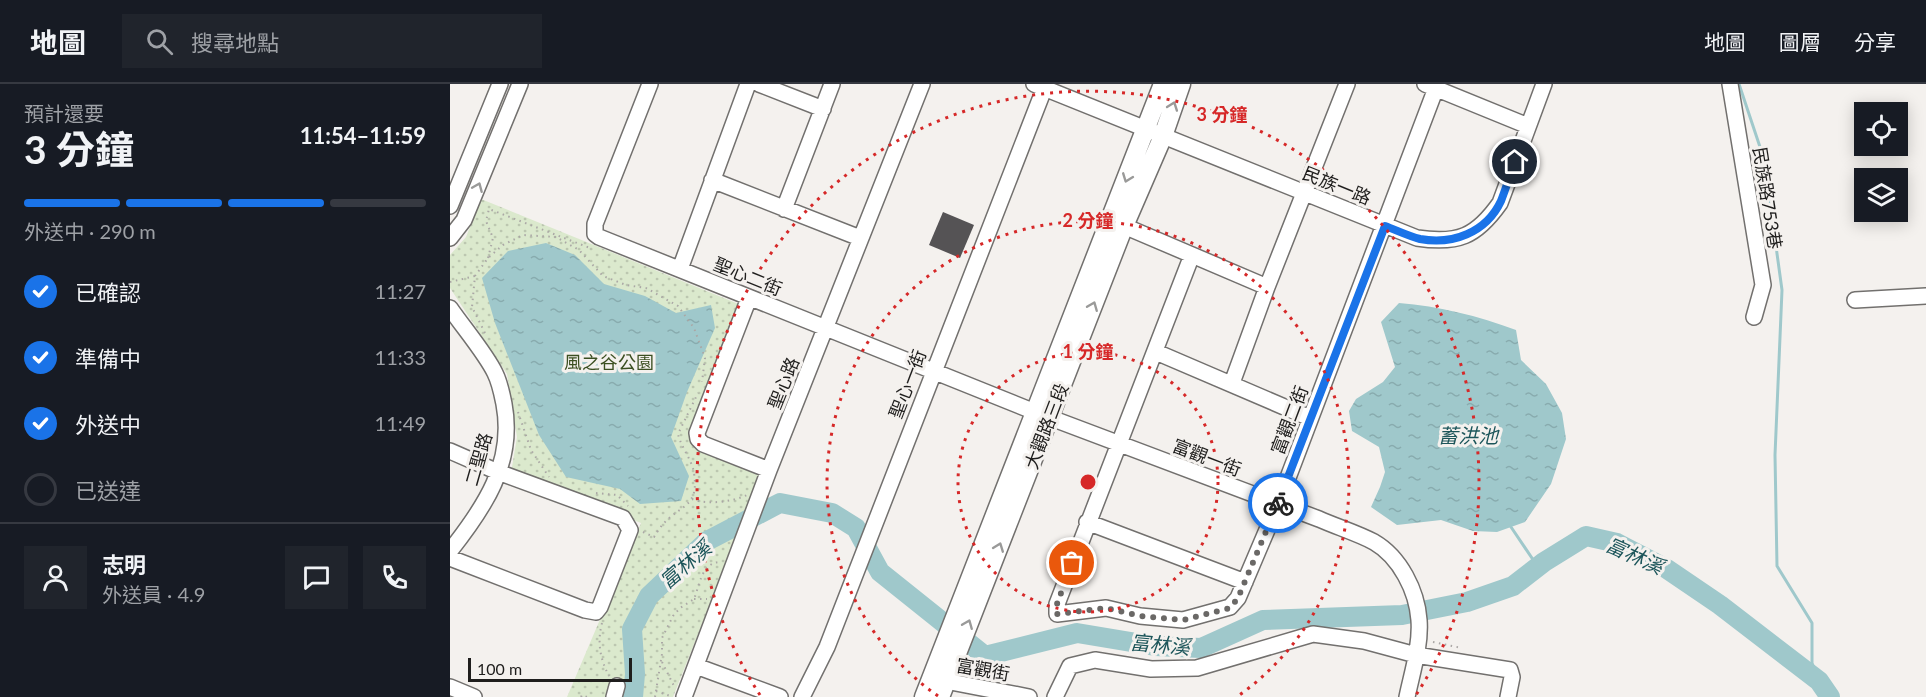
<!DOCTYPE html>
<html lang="zh-TW">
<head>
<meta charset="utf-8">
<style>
	:root { --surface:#171b24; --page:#20242c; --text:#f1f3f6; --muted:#9ea1a6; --line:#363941; --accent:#1a73e8 }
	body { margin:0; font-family:Lato,"Noto Sans TC",sans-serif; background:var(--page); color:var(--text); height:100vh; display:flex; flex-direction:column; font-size:22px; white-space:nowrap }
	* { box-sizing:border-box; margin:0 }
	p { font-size:20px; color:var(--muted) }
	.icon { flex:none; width:33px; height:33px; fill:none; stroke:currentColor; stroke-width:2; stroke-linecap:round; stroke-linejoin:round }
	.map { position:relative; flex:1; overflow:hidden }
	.details { display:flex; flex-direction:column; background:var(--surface); width:450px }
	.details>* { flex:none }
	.controls { position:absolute; left:1404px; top:18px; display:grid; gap:12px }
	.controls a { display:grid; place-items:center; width:54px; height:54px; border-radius:0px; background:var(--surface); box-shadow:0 3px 15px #0003; font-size:30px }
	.scale { position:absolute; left:18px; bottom:15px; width:164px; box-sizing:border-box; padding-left:6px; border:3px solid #1f1e1d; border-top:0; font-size:16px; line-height:21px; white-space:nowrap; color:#1f1e1d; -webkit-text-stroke:4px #f4f1ee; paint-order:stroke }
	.pin { position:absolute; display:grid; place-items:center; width:51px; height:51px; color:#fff; margin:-26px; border:3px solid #fff; border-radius:50%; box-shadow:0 2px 6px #0007 }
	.courier { position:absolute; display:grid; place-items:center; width:60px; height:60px; margin:-30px; border:4px solid #1a73e8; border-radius:50%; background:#fff; color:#222; box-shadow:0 2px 8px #0007 }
	.head em { font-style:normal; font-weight:700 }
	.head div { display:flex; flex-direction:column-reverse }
	.head { display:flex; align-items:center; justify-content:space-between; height:102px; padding:0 24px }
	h1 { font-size:39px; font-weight:700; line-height:45px }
	.bar { display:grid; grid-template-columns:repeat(4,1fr); gap:9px 6px; align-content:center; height:72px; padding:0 24px }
	.bar i { height:8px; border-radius:4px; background:var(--line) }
	.bar .active { background:var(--accent) }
	.bar p { grid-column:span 4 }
	.line { display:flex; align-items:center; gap:15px; padding:0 24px; border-top:2px solid var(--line) }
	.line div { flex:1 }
	.round { display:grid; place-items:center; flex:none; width:63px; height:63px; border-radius:0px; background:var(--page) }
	ol { padding:0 24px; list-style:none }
	li { display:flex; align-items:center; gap:18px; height:66px }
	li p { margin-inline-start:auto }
	li .icon { padding:6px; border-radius:50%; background:var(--accent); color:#fff; stroke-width:4 }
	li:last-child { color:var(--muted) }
	li i { width:33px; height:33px; border:3px solid var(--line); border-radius:50% }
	header { display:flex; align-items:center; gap:36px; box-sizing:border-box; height:84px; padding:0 30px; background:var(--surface); border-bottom:2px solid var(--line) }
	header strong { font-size:28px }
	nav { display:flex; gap:33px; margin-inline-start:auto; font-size:21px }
	.search { width:420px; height:54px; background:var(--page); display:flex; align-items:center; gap:15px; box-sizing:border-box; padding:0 21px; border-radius:0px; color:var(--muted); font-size:22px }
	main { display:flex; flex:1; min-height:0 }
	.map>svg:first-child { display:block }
	.park { fill:url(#park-dots) }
	.water { fill:url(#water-ripples) }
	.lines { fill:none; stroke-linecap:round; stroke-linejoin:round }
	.stream { stroke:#9fc8cb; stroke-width:3 }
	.river { stroke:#9fc8cb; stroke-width:20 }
	.building { fill:#555355 }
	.minor-casing { stroke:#72706e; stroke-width:18 }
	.major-casing { stroke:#72706e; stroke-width:21 }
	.path { stroke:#aaa7a5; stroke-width:2; stroke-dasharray:1.5 4.5; stroke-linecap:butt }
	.minor { stroke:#fff; stroke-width:15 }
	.major { stroke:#fff; stroke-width:18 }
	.oneway { stroke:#9a9a99 }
	.done { stroke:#6a6866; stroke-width:6; stroke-dasharray:0 10.8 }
	.route { stroke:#1a73e8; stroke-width:8 }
	.ring { fill:none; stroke:#d62828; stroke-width:3; stroke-dasharray:3 6 }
	.labels { text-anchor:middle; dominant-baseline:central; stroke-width:6; stroke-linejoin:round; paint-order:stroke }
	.street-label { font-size:18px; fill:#1f1e1d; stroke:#f4f1ee }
	.park-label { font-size:18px; fill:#3b4f21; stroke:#f4f1ee }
	.water-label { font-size:20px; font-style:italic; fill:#1c555a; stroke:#f4f1ee }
	.centre { fill:#d62828; stroke:#f4f1ee; stroke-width:3 }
	.ring-label { font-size:18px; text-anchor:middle; font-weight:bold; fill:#d62828; stroke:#f4f1ee; stroke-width:6; stroke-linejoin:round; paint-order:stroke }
</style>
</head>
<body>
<header>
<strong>地圖</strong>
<div class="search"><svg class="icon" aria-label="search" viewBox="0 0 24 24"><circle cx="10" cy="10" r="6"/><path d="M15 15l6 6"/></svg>搜尋地點</div>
<nav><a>地圖</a><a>圖層</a><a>分享</a></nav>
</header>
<main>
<section class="details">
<div class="head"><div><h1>3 分鐘</h1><p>預計還要</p></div><em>11:54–11:59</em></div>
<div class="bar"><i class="active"></i><i class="active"></i><i class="active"></i><i></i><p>外送中 · 290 m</p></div>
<ol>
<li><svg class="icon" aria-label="check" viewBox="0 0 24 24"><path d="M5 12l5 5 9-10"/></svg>已確認<p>11:27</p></li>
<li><svg class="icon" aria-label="check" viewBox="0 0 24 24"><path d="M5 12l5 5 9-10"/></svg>準備中<p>11:33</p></li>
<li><svg class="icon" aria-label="check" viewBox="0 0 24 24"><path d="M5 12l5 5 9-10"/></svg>外送中<p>11:49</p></li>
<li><i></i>已送達</li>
</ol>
<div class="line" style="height:108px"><a class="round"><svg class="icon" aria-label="person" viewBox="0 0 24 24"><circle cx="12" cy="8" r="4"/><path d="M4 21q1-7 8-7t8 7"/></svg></a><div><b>志明</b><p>外送員 · 4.9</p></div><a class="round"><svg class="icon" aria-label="chat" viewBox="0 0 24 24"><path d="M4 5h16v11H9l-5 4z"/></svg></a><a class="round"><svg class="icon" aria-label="phone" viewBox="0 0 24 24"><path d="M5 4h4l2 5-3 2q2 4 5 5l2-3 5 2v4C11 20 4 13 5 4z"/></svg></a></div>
</section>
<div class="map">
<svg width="1476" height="613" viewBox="0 0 1476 613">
	<defs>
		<pattern id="park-dots" width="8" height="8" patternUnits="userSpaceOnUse" patternTransform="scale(1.5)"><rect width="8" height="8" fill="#dbe9cd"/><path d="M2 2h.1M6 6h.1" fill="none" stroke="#bcc7b0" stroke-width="1.8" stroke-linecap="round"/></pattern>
		<pattern id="water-ripples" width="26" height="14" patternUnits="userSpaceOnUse" patternTransform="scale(1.5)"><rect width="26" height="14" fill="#9fc8cb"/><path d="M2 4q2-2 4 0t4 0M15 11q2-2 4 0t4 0" fill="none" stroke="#88abae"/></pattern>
	</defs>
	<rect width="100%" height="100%" fill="#f4f1ee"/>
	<path class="park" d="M31 115 291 221 243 360 247 366 311 392 223 613H117L191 439 61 389 67 353 57 290 0 204V171L16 153Z"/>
	<path class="water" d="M96 159 125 171 154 200 195 212 226 229 261 221 265 244 237 308 221 353 239 392 231 417 190 420 170 405 116 393 89 351 45 239 32 194 58 167Z
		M949 219C989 222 1028 232 1066 246L1071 276 1096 300 1112 329 1116 355 1101 400 1075 438 1047 448 1023 447 991 436 947 441 921 423 930 403 935 388 929 363 902 347 899 327 906 315 933 298 945 283 931 238Z"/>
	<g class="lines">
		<path class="stream" d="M1289 0 1314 75 1332 206 1325 371 1327 482 1362 539V579L1369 597
			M1061 443 1088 483"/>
		<path class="river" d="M183 613 185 590 182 545 199 512 257 457 330 419 382 429 406 444 430 488 535 572 627 549 705 562 751 564 813 536 952 531 1017 518 1063 502 1094 478 1136 452 1167 459 1217 485 1270 521 1369 597 1380 613"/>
	</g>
	<path class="building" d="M493 128 524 141 510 174 479 161Z"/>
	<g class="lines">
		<g class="minor-casing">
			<path id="minor" d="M200 0 145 140V150L149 153 585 328 869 435C887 443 907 449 924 458 950 473 967 507 969 536 971 561 962 589 957 613
				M309 0 373 25
				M584 0 967 154C1008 160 1026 153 1050 119L1094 0
				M975 0 1078 42
				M1280 0 1313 201 1304 233
				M262 96 410 154
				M0 122 50 0
				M334 125 382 0
				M674 142 817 203
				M0 154 14 136 70 0
				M742 171 607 520V530L656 524 690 532 733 536 780 523 788 514 828 420 986 4
				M230 185 298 0
				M299 214 247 349 248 355 253 360 319 386
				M1405 216 1476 212
				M0 224C13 243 36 270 45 289 50 299 52 310 54 320 65 379 34 424 0 467
				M706 268 860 334
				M782 299 817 203 897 0
				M0 367 48 388 173 434 180 446 150 523 146 528 135 526 0 474
				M637 438 795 498
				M246 582 330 613
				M485 595 579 613
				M0 603 24 613
				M164 613 167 602
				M234 613 319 386 472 0
				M352 613 377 563 596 0
				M605 613 620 582 645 576 701 585 747 584 863 550 914 557 966 571 1060 586 1062 593 1058 613"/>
		</g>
		<g class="major-casing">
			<path id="major" d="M474 613 713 0
				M490 613 674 142 713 52 731 0"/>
		</g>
		<path class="path" d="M38 174 43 154 36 137 39 125 140 164
			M0 198 25 192
			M35 249 22 223 25 192 38 174 53 161 73 151 106 153 129 166 153 192 176 201 196 204 228 222 244 244 255 274 252 298
			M68 328 81 366 99 393
			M146 409 167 411 178 422
			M242 415C257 421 282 418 297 411
			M193 448 204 453C207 448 211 442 215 438 233 420 249 422 244 389 242 376 231 363 228 350L248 309
			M244 515H257
			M152 539C147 558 150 575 159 592
			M983 558 1012 564
			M212 578 224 602
			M206 607 220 612
			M131 613 132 611 137 613
			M205 613 212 570V554L223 532 230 524 244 515C250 501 251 478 271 478"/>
		<use href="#minor" class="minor"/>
		<use href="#major" class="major"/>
	</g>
	<defs><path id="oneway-chevron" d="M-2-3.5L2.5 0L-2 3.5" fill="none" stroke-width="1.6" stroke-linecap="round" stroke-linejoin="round" transform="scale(1.5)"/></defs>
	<g class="oneway">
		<use href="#oneway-chevron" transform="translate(723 22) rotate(-70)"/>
		<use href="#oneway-chevron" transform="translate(677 94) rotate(111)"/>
		<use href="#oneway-chevron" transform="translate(28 103) rotate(-67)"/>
		<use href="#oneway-chevron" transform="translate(643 222) rotate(-68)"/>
		<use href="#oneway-chevron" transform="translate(549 463) rotate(-69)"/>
		<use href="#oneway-chevron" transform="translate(518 540) rotate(-68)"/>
	</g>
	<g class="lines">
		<path class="done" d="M622 479 607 520V530L656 524 690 532 733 536 780 524 788 514 828 419"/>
		<path class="route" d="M828 419 935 142C946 146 958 152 970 155 1002 161 1036 149 1051 117 1056 104 1060 91 1065 78"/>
	</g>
	<g class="ring">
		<circle cx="638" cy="398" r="130"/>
		<path d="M488 612A261 261 0 1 1 788 612"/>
		<path d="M310 611A391 391 0 1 1 966 611"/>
	</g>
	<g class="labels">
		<g class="street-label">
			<text transform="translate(887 101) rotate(22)">民族一路</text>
			<text transform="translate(1318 114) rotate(81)">民族路753巷</text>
			<text transform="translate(298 192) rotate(22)">聖心二街</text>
			<text transform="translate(333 299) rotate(-68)">聖心路</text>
			<text transform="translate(457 300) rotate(-69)">聖心一街</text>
			<text transform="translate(839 336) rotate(-69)">富觀二街</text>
			<text transform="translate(596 342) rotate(-69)">大觀路三段</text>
			<text transform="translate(757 373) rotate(21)">富觀一街</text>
			<text transform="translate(28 375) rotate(-74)">二聖路</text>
			<text transform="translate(533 585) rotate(10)">富觀街</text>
		</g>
		<g class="park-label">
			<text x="159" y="278">風之谷公園</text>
		</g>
		<g class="water-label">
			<text x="1018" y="351">蓄洪池</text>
			<text transform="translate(1185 471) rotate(24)">富林溪</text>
			<text transform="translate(235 480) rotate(-41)">富林溪</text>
			<text transform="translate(710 560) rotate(5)">富林溪</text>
		</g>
	</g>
	<circle cx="638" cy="398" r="9" class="centre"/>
	<g class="ring-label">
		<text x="772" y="37">3 分鐘</text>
		<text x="638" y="143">2 分鐘</text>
		<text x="638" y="274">1 分鐘</text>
	</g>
</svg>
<div class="controls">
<a><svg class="icon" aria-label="locate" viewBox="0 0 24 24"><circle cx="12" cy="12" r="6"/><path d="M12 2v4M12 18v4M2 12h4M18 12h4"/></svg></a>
<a><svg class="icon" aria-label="layers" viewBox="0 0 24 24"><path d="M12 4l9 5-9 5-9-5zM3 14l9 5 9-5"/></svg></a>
</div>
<div class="scale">100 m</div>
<div class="pin" style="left:622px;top:479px;background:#ea580c"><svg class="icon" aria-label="bag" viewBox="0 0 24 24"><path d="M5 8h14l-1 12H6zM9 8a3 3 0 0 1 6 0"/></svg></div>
<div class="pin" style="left:1065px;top:78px;background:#1f2937"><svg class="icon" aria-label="home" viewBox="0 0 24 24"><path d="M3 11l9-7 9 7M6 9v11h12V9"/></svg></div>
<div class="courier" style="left:828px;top:419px"><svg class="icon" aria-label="bike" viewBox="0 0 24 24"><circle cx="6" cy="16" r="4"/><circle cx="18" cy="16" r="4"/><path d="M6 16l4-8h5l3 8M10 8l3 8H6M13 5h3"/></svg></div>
</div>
</main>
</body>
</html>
